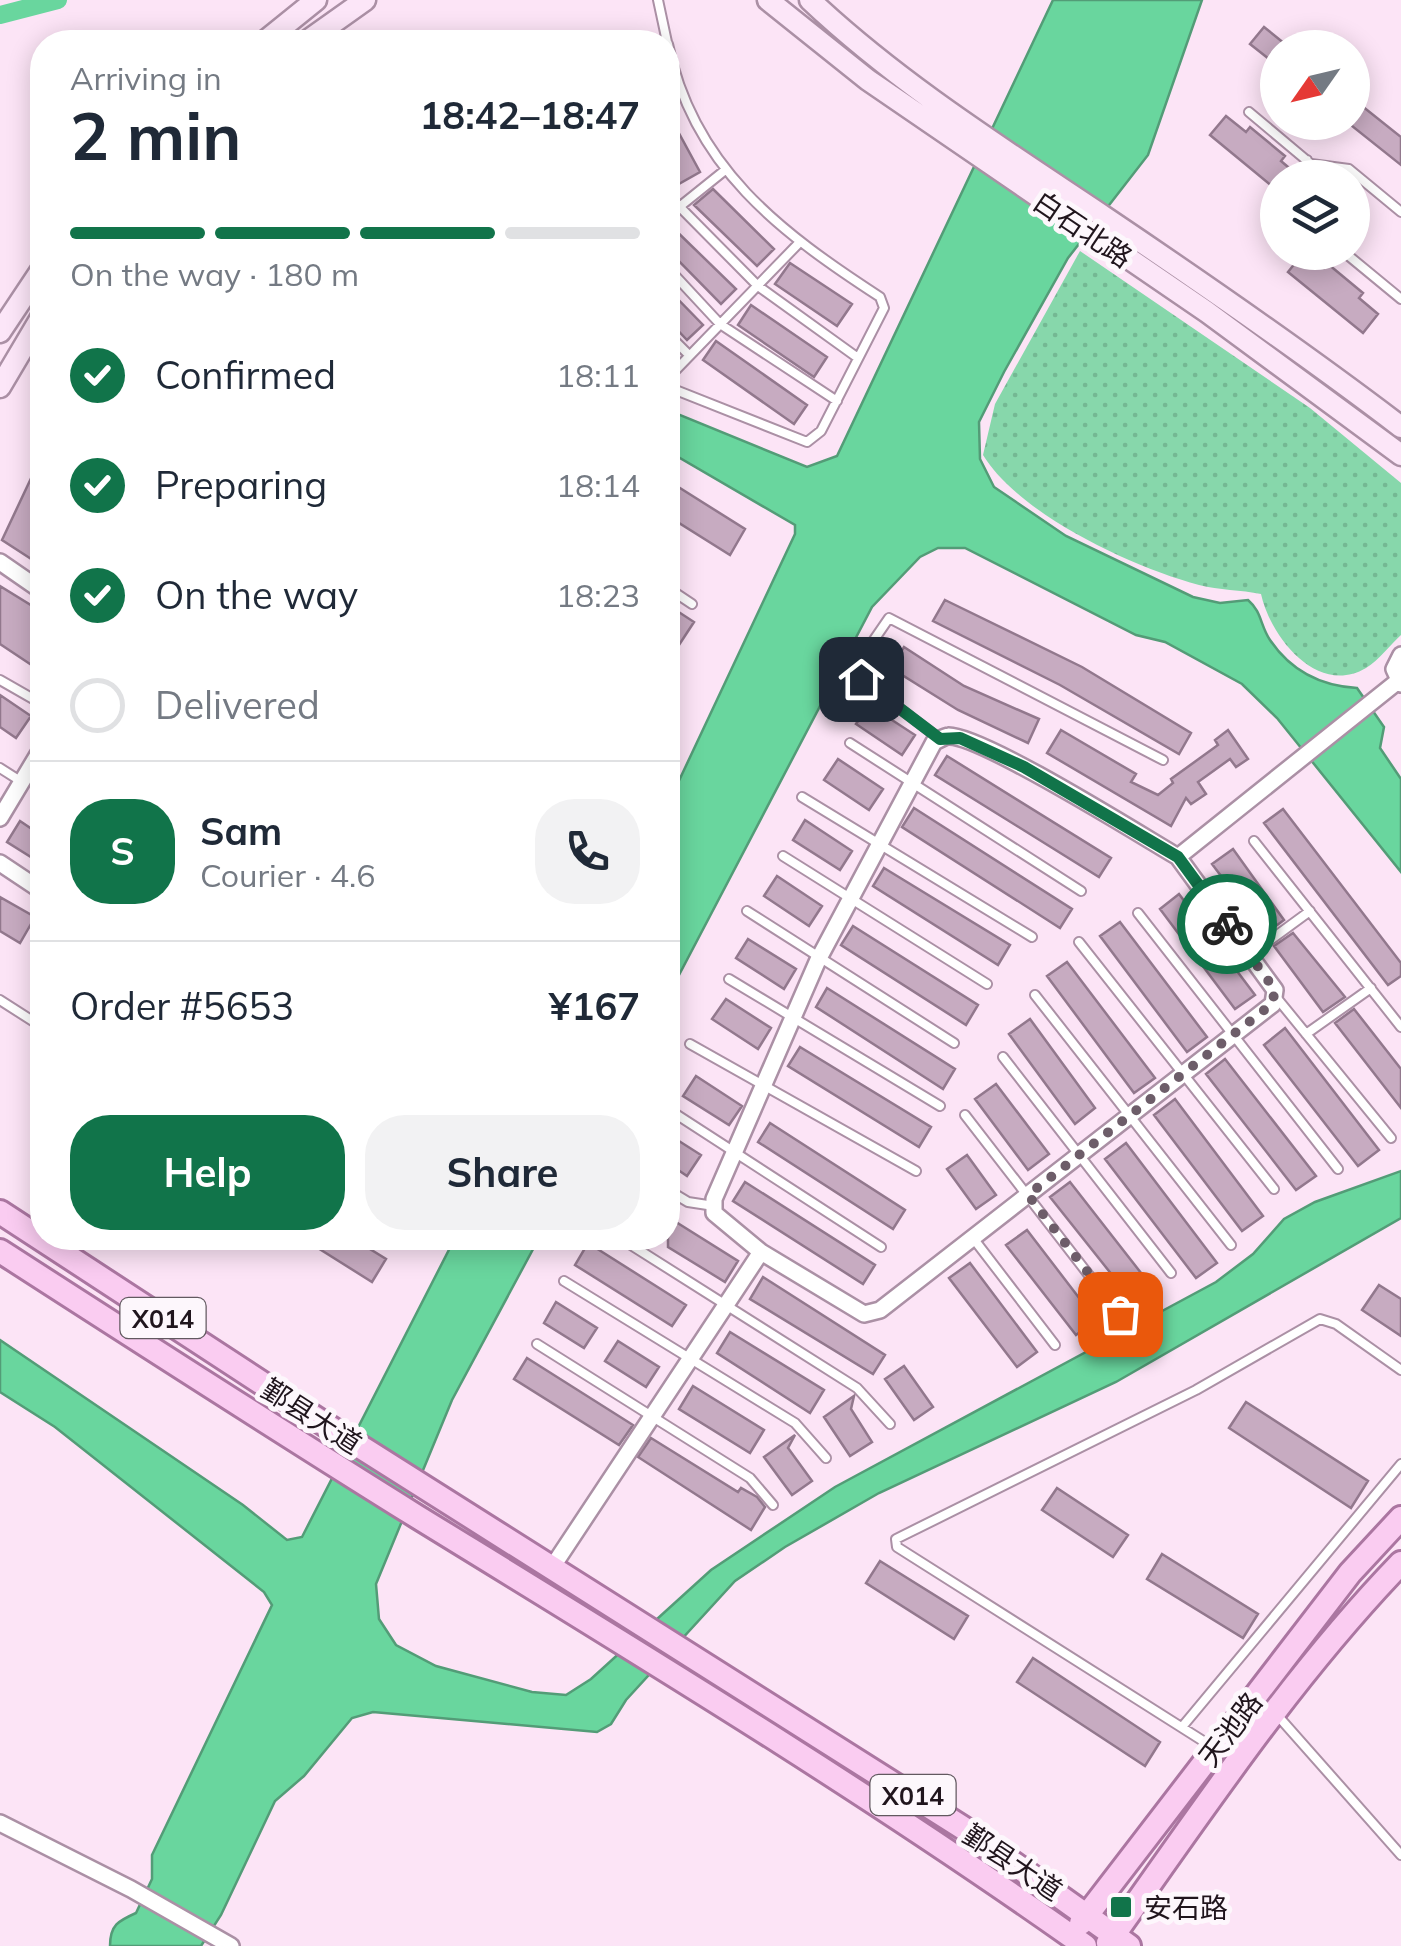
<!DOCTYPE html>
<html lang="en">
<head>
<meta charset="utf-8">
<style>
	:root { --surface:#fff; --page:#f2f2f3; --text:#1f2937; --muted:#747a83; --line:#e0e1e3; --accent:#11744a }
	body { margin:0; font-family:Mulish,"Noto Sans SC",sans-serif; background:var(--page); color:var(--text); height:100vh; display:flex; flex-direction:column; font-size:38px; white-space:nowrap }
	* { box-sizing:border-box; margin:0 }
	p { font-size:32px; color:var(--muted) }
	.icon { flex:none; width:55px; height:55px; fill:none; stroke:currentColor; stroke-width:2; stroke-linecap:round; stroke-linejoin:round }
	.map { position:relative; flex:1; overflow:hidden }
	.side { position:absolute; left:30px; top:30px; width:650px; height:1220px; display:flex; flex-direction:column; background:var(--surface); border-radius:40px; box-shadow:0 5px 25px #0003 }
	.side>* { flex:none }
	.needle { width:65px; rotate:236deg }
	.fabs { position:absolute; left:1260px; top:30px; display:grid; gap:20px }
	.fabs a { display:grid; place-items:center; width:110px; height:110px; border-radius:50%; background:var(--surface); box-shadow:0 5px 25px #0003; font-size:50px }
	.pin { position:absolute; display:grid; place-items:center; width:85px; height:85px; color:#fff; margin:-42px; border-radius:20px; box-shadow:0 5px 15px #0006 }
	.courier { position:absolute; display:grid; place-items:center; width:100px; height:100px; margin:-50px; border:8px solid #11744a; border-radius:50%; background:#fff; color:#222; box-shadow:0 2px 12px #0007 }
	.summary em { font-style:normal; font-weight:700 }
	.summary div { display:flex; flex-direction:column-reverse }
	.summary { display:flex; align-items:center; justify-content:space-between; height:170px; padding:0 40px }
	h1 { font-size:65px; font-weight:700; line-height:75px }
	.bar { display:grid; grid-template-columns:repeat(4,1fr); gap:15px 10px; align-content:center; height:120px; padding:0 40px }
	.bar i { height:12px; border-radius:8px; background:var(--line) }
	.bar .active { background:var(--accent) }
	.bar p { grid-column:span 4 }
	.line { display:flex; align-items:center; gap:25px; padding:0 40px; border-top:2px solid var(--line) }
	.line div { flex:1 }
	.round { display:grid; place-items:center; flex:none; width:105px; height:105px; border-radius:40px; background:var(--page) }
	ol { padding:0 40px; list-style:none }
	li { display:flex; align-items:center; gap:30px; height:110px }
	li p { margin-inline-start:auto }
	li .icon { padding:10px; border-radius:50%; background:var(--accent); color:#fff; stroke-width:4 }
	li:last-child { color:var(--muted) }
	li i { width:55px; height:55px; border:5px solid var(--line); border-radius:50% }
	.action { display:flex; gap:20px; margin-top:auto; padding:20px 40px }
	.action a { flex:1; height:115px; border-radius:40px; background:var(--accent); color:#fff; font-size:40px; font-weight:700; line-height:115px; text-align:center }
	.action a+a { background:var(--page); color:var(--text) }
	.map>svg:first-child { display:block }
	.park { fill:url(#park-dots) }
	.water { fill:#69d69e; stroke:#539c77; stroke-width:2.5 }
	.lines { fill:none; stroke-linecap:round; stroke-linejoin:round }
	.canal { stroke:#69d69e; stroke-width:18 }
	.building { fill:#c7abc1; stroke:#92788d; stroke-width:2.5 }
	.lane-casing { stroke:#ab90a5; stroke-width:12 }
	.street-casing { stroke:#ab90a5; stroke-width:20 }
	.secondary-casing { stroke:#ab90a5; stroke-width:25 }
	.primary-casing { stroke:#ab76a1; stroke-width:28 }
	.lane { stroke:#fff; stroke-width:8 }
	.street { stroke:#fff; stroke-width:15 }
	.secondary { stroke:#fce6f8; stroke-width:20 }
	.primary { stroke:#faccf1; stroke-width:22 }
	.done { stroke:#6d5d69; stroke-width:10; stroke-dasharray:0 18 }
	.route { stroke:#11744a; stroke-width:12 }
	.poi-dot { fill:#11744a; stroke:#fdf7fc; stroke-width:4 }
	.labels { text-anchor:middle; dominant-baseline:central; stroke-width:10; stroke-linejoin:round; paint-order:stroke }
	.shield { fill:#fdf7fc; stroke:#625960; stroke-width:2.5 }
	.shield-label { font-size:25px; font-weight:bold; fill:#20151d }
	.street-label { font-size:28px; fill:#20151d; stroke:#fdf7fc }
	.poi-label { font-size:28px; fill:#20151d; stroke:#fdf7fc; text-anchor:start }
</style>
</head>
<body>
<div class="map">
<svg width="1401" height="1946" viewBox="0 0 1401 1946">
	<defs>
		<pattern id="park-dots" width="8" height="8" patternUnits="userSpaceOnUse" patternTransform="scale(2.5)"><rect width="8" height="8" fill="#87d7ab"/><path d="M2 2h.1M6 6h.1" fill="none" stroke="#74b893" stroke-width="1.8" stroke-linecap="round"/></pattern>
	</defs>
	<rect width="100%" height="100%" fill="#fce4f6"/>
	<path class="park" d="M1080 251 1310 408 1401 483V635C1390 645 1379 660 1366 668 1317 697 1270 636 1261 594 1241 590 1219 590 1199 585 1132 567 1020 515 983 455L995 404Z"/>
	<path class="water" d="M1053 0H1202L1148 155 1068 258 1004 372 979 422 980 459 994 487 1066 536 1193 597 1220 603 1248 600C1262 612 1260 625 1270 640 1291 671 1322 686 1357 688L1384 727 1380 748 1401 779V872L1277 718 1242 684 1165 642 1136 635 965 548H938L920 557 872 607 668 996V804L795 534V525L668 451V410L807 467 837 456Z
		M1401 1171V1218L1116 1382 879 1493 785 1547 735 1581 626 1700 611 1724 597 1732 373 1712 352 1718 304 1776 275 1801 221 1915 201 1946H110C110 1925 118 1921 136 1913L152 1879V1855L272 1605 264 1592 55 1427 0 1392V1340L243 1505 287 1540 302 1537 455 1238H539L452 1400 376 1584 379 1619 396 1645 436 1666 532 1692 566 1695 591 1679 711 1570 835 1487 1216 1282 1253 1254 1284 1219 1315 1202Z"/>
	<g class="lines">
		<path class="canal" d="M0 15 58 0"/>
	</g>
	<path class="building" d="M1264 27 1290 48H1278V66L1250 44Z
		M1352 98 1401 137V165L1352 126Z
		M668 113 700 172 677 185 668 167Z
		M1226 116 1246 132 1250 127 1285 156 1281 161 1301 178H1278V191L1210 135Z
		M713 189 774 249 757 266 694 205Z
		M668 223 736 289 721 304 668 250Z
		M1304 252 1324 268 1328 264 1363 293 1359 298 1378 314 1363 333 1288 272Z
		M790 263 852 304 837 326 775 284Z
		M668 289 703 325 687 340 668 320Z
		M751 305 827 357 814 377 738 325Z
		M716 341 807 405 794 424 703 360Z
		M42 455V566L2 540Z
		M672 483 745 529 730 555 668 516Z
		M0 586 42 612V672L0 644Z
		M945 600 1082 667 1191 733 1179 754 1060 685 933 621Z
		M668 605 694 622 679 645 668 637Z
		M904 647 964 686 1039 719 1028 743 958 710 891 668Z
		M0 695 31 716 16 738 0 727Z
		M869 705 915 735 902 755 856 724Z
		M1061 730 1136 774 1131 782 1158 795 1173 783 1171 779 1218 745 1215 740 1228 730 1248 759 1236 767 1230 759 1198 782 1206 794 1191 804 1186 798 1171 826 1047 753Z
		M947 756 1111 858 1099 877 935 775Z
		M838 759 883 789 869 810 824 780Z
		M914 808 1072 909 1060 928 902 827Z
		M1283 809 1401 963V976L1388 985 1264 823Z
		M805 820 852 851 840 870 793 840Z
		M20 821 42 836V864L7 842Z
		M1233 849 1284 920 1265 934 1212 864Z
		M884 868 1010 945 998 965 873 886Z
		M777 876 822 906 809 926 764 896Z
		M1179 894 1255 995 1235 1009 1160 909Z
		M0 897 35 917 20 943 0 931Z
		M1120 922 1207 1037 1187 1052 1100 936Z
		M853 926 978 1005 966 1025 841 945Z
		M1293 933 1345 997 1323 1012 1274 946Z
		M748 939 796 969 784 989 736 958Z
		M1067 962 1155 1078 1134 1093 1047 976Z
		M827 988 955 1069 943 1089 816 1007Z
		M726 999 771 1028 758 1049 712 1019Z
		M1354 1009 1401 1069V1108L1335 1023Z
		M1030 1019 1095 1108 1075 1124 1009 1034Z
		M1285 1028 1379 1150 1358 1166 1264 1045Z
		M800 1047 931 1127 919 1147 788 1066Z
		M1225 1059 1316 1176 1296 1190 1206 1074Z
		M696 1076 742 1106 729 1125 683 1096Z
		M996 1084 1049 1154 1028 1170 975 1099Z
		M1175 1099 1263 1216 1242 1231 1154 1115Z
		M770 1123 905 1210 893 1229 758 1142Z
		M668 1134 701 1155 687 1176 668 1163Z
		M1126 1143 1217 1263 1196 1278 1105 1159Z
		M967 1155 996 1195 976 1209 947 1169Z
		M745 1182 875 1265 863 1284 733 1201Z
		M1070 1182 1159 1296 1140 1310 1050 1197Z
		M668 1217 738 1261 725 1282 668 1247Z
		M1027 1230 1096 1320 1076 1335 1006 1245Z
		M302 1238H352L386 1259 372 1282Z
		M588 1243 686 1305 672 1326 575 1265Z
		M970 1263 1037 1352 1017 1367 949 1278Z
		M763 1277 885 1355 873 1374 750 1299Z
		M1379 1285 1401 1299V1336L1362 1310Z
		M556 1302 597 1328 584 1348 544 1323Z
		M730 1332 824 1390 810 1413 717 1353Z
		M618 1341 659 1367 646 1387 605 1361Z
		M527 1358 633 1425 619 1445 514 1379Z
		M904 1366 933 1407 914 1420 885 1379Z
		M693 1386 764 1430 750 1453 679 1409Z
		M854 1396 851 1409 872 1442 850 1456 824 1417Z
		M1246 1402 1368 1481 1351 1508 1229 1428Z
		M795 1435 788 1448 812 1481 792 1495 764 1457Z
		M651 1438 738 1492 741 1488 757 1497 765 1507 751 1530 638 1457Z
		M1057 1488 1128 1535 1113 1557 1042 1510Z
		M1162 1554 1258 1614 1243 1638 1147 1579Z
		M880 1561 968 1616 954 1639 866 1583Z
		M1033 1658 1160 1742 1145 1766 1017 1682Z"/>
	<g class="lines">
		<g class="lane-casing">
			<path id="lane" d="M658 0 667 42
				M668 44C693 167 780 232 880 297L884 308 821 431 807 442 668 387
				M1249 112 1311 164 1349 169 1401 212
				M1307 160 1311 178
				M668 195 758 286 858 358
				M668 216 724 171
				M1344 252 1401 299
				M668 268 720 324 837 401
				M668 334 689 355
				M668 378 798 244
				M668 588 692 604
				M0 680 42 704
				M940 739 861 679 856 666 889 618 1163 760
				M850 743 1081 891
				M0 768 22 782
				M802 797 1032 937
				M1254 841 1401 1027
				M783 856 987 984
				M747 911 954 1043
				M1138 913 1338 1169
				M1079 942 1274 1189
				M1250 955 1310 911
				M729 979 940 1106
				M1035 995 1231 1245
				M1276 997 1391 1138
				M0 1000 42 1027
				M1306 1034 1371 988
				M690 1044 916 1171
				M1003 1057 1171 1273
				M668 1109 881 1247
				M965 1115 1119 1314
				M668 1190 688 1202 714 1206
				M620 1238 857 1388 890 1424
				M973 1238 1055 1345
				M564 1281 795 1423 826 1458
				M537 1344 750 1478 773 1505
				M1278 1716 1401 1855
				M1182 1727 1401 1464
				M1211 1746 897 1547 896 1539 1196 1390 1320 1319 1336 1324 1401 1370"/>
		</g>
		<g class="street-casing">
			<path id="street" d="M0 562 42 591
				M1401 655 1394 669 1401 684
				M0 818 42 748
				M1178 857C1142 836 980 734 948 736 946 736 936 741 934 742L818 960 714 1199V1213L761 1252 864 1314 880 1310 1273 1004 1275 990 1178 857 1398 681
				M0 863 42 891
				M553 1566 761 1252
				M0 1823 131 1889 231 1946"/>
		</g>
		<g class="secondary-casing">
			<path id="secondary" d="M768 0 868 80 1207 312 1401 455
				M810 0C898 83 1003 149 1103 216 1204 284 1304 353 1401 427
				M264 42 316 0
				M306 42 365 0
				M0 332 42 269
				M0 387 42 316"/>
		</g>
		<g class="primary-casing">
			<path id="primary" d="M0 1212 326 1425 968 1831 1129 1946
				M0 1251C138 1340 276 1429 416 1516 642 1655 868 1792 1085 1946
				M1081 1923 1350 1573 1401 1518
				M1108 1943C1200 1814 1291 1677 1401 1563"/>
		</g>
		<use href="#lane" class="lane"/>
		<use href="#street" class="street"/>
		<use href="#secondary" class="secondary"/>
		<use href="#primary" class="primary"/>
	</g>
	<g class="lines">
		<path class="done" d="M1120 1314 1028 1195 1272 1004 1275 990 1227 924"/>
		<path class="route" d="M861 679 940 739 960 738 1024 767 1178 857 1227 924"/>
	</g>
	<rect class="poi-dot" x="1109" y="1895" width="24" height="24" rx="5"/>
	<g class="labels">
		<g class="shield">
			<rect x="120.5" y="1298" width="85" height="40" rx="8"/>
			<rect x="870.5" y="1775" width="85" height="40" rx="8"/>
		</g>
		<g class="shield-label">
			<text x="163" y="1318">X014</text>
			<text x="913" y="1795">X014</text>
		</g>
		<g class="street-label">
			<text transform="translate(1083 229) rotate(34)">白石北路</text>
			<text transform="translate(312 1416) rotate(33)">鄞县大道</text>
			<text transform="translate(1230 1729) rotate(-53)">天池路</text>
			<text transform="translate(1013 1862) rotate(34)">鄞县大道</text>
		</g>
		<g class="poi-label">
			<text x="1144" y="1907">安石路</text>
		</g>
	</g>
</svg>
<div class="fabs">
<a><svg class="needle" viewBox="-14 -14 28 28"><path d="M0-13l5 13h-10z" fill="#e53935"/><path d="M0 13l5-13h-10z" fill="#747a83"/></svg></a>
<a><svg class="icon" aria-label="layers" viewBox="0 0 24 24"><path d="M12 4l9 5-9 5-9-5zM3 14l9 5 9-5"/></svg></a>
</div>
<div class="pin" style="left:1120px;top:1314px;background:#ea580c"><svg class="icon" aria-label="bag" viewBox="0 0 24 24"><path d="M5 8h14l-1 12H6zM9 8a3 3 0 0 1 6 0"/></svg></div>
<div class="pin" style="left:861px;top:679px;background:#1f2937"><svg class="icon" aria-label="home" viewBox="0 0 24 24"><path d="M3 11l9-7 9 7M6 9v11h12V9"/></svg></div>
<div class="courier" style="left:1227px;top:924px"><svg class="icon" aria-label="bike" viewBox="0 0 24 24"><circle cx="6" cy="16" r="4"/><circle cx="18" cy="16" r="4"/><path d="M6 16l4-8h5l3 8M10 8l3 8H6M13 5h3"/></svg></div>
<section class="side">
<div class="summary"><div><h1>2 min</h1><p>Arriving in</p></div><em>18:42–18:47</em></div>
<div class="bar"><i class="active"></i><i class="active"></i><i class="active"></i><i></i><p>On the way · 180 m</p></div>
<ol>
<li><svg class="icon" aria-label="check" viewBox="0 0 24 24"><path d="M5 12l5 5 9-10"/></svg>Confirmed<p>18:11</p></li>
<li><svg class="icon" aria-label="check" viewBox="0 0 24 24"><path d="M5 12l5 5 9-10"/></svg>Preparing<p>18:14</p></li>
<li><svg class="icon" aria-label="check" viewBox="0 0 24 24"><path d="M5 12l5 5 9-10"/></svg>On the way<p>18:23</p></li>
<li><i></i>Delivered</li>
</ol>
<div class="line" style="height:180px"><b class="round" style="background:var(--accent);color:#fff">S</b><div><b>Sam</b><p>Courier · 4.6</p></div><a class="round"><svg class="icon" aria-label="phone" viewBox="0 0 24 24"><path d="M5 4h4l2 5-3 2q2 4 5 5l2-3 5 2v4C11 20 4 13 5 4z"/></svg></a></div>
<div class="line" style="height:130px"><div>Order #5653</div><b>¥167</b></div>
<div class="action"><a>Help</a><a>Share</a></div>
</section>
</div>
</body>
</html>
